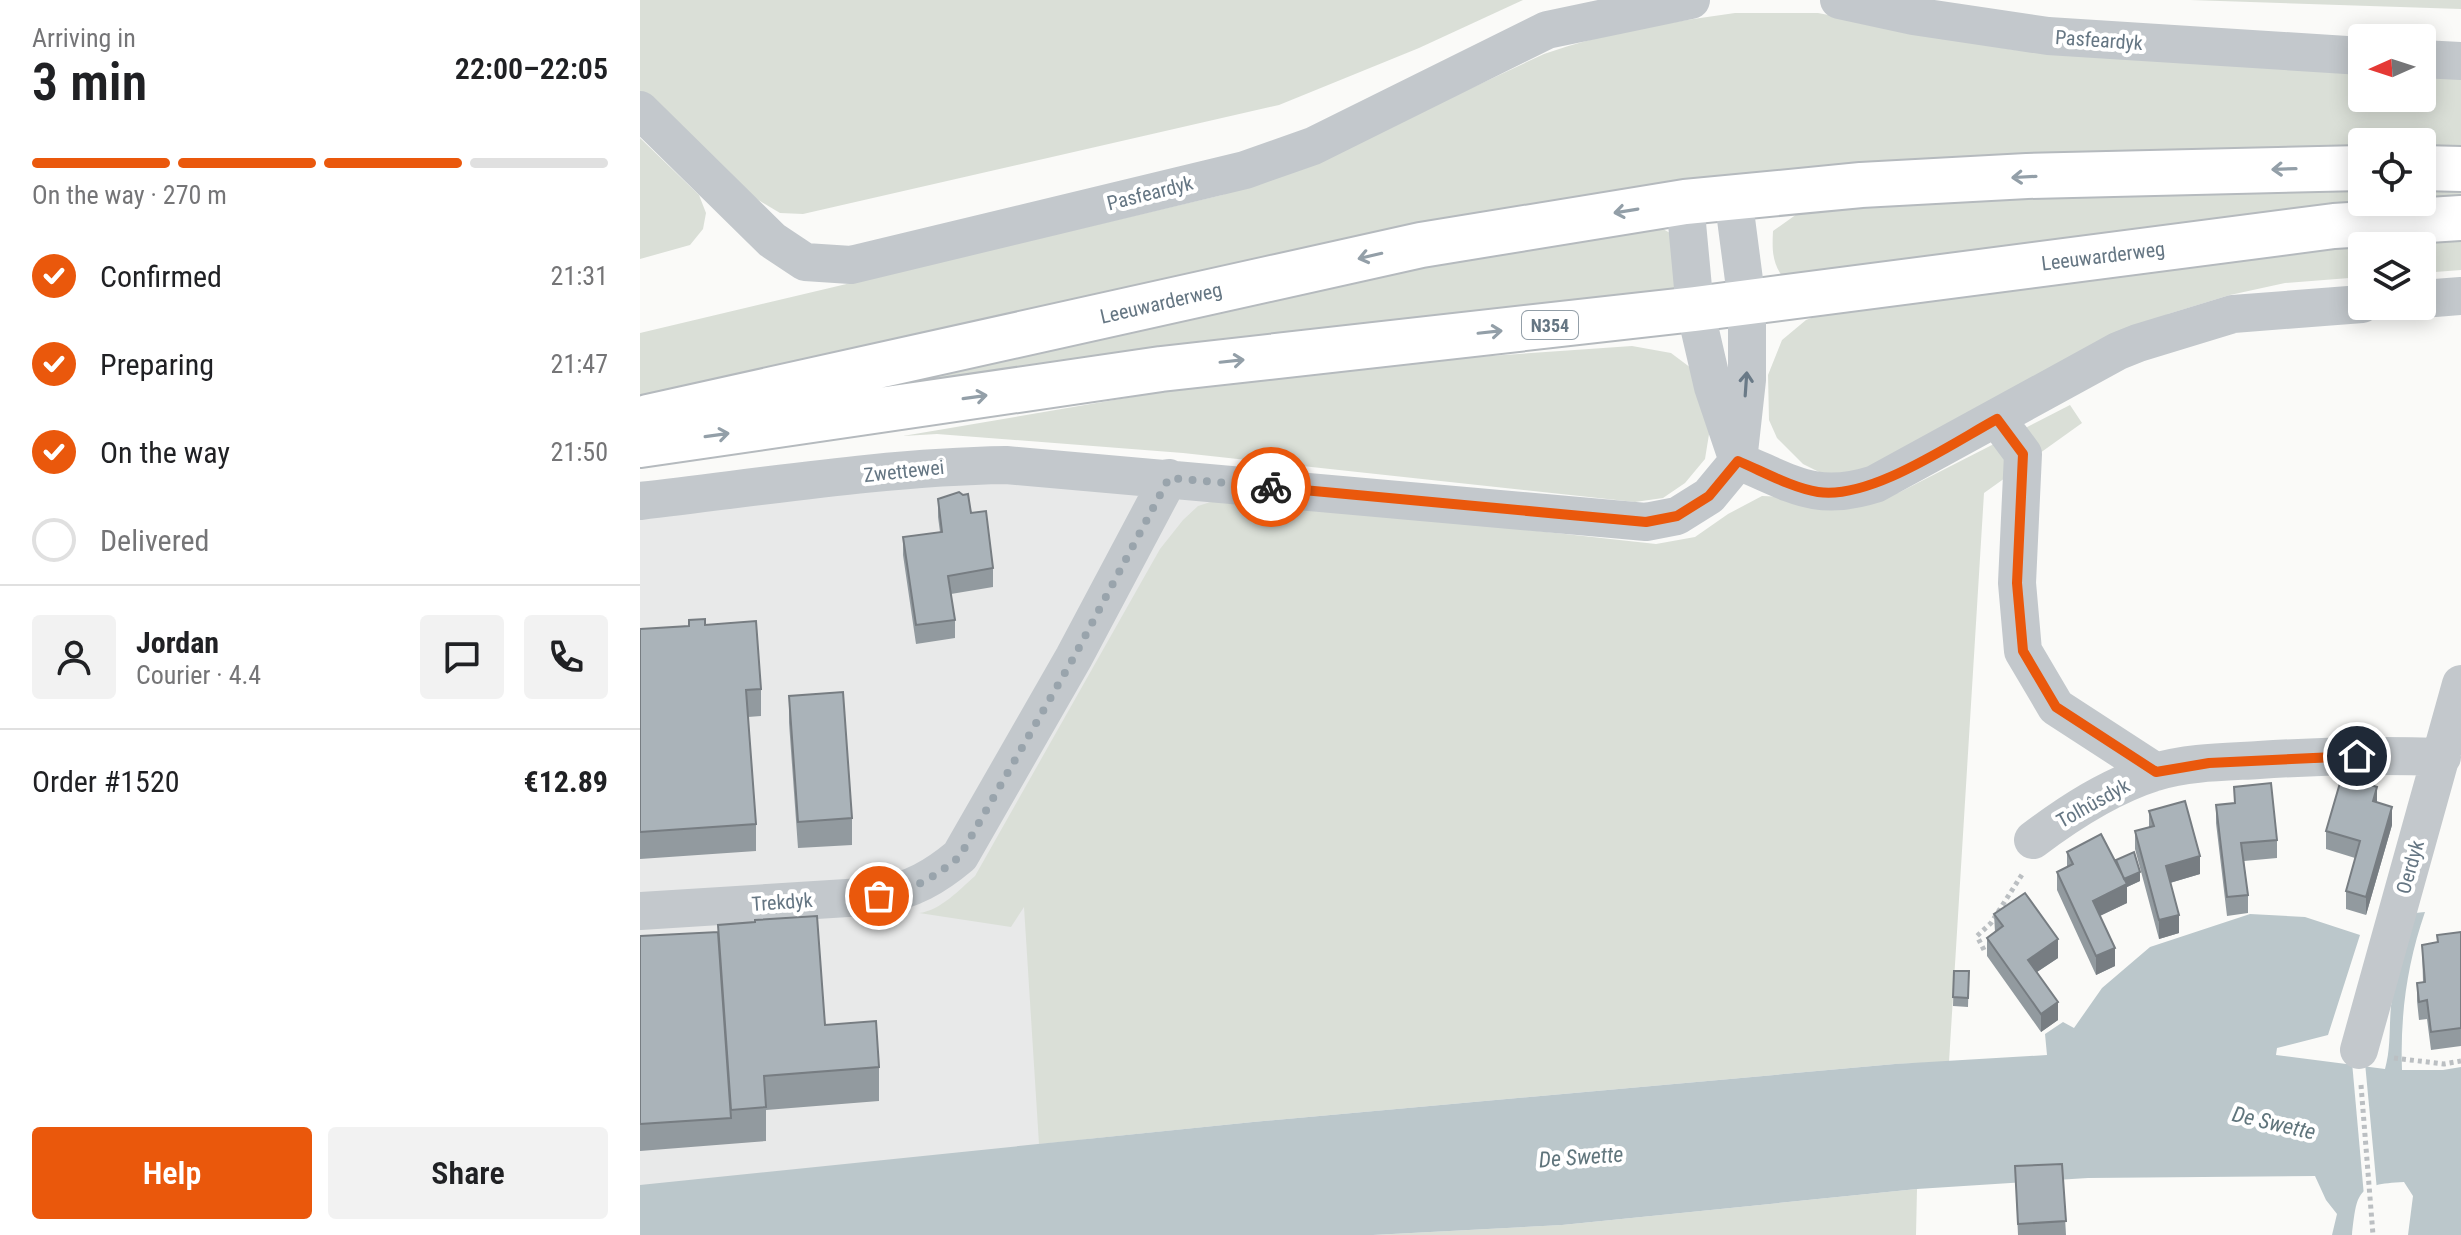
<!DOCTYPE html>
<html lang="en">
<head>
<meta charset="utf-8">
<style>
	:root { --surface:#fff; --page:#f2f2f2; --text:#202124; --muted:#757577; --line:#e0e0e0; --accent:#ea580c }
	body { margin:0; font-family:"Roboto Condensed",sans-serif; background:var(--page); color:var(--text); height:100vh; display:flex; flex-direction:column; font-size:30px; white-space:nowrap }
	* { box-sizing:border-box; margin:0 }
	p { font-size:26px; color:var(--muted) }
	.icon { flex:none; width:44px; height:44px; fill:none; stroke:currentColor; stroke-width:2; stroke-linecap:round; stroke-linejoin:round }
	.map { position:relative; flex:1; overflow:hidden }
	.panel { display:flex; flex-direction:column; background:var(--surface); width:640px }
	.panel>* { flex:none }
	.needle { width:52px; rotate:267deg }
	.controls { position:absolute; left:1708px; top:24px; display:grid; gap:16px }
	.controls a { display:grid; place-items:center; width:88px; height:88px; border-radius:8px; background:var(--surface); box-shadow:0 4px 20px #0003; font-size:40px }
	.pin { position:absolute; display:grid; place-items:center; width:68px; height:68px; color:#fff; margin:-34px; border:4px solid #fff; border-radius:50%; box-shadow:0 2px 8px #0007 }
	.courier { position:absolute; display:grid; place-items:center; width:80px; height:80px; margin:-40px; border:6px solid #ea580c; border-radius:50%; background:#fff; color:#222; box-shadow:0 2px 10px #0007 }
	.overview em { font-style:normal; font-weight:600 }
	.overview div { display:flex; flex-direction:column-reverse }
	.overview { display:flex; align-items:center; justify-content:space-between; height:136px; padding:0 32px }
	h1 { font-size:52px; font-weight:600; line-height:60px }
	.bar { display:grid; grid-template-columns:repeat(4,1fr); gap:12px 8px; align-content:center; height:96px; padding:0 32px }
	.bar i { height:10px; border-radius:6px; background:var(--line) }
	.bar .active { background:var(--accent) }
	.bar p { grid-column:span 4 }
	.line { display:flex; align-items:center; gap:20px; padding:0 32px; border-top:2px solid var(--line) }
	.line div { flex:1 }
	.round { display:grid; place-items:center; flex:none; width:84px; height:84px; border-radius:8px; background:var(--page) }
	ol { padding:0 32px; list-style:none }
	li { display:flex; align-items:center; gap:24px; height:88px }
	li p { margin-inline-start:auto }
	li .icon { padding:8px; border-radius:50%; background:var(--accent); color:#fff; stroke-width:4 }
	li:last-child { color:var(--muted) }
	li i { width:44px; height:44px; border:4px solid var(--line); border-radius:50% }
	.button { display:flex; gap:16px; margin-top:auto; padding:16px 32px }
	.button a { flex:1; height:92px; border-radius:8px; background:var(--accent); color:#fff; font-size:32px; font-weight:600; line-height:92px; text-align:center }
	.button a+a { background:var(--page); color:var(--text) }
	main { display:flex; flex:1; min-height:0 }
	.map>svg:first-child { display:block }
	.built { fill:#e8e9e9 }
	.green { fill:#dadfd7 }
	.water { fill:#bbc7cb }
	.pier { fill:#fafaf8 }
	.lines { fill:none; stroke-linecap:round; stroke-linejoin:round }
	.major-casing { stroke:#b5babe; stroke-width:48 }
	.path { stroke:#bbbfc2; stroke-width:5; stroke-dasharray:4 4; stroke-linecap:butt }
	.minor { stroke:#c3c8cc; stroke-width:38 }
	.major { stroke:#fff; stroke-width:44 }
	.wall { fill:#929a9f }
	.shaded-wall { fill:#777d82 }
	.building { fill:#aab3b9; stroke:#777d82; stroke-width:2 }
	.oneway { stroke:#939fa8 }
	.oneway2 { stroke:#6a7a87 }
	.done { stroke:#99a4ac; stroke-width:8; stroke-dasharray:0 14.4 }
	.route { stroke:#ea580c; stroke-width:10 }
	.labels { text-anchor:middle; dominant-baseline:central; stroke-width:8; stroke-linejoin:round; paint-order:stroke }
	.shield { fill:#fff; stroke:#939fa8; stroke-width:2 }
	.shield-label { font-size:18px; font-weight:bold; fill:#657683 }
	.street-label { font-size:20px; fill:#657683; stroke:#fff }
	.water-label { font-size:22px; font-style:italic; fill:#60757c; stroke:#fff }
</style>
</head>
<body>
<main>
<section class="panel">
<div class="overview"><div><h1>3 min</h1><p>Arriving in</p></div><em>22:00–22:05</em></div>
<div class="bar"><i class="active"></i><i class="active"></i><i class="active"></i><i></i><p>On the way · 270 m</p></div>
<ol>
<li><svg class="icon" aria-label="check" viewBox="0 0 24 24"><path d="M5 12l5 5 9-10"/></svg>Confirmed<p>21:31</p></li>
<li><svg class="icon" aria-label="check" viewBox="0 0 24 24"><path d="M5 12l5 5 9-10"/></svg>Preparing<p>21:47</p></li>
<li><svg class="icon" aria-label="check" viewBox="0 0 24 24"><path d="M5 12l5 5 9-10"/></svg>On the way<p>21:50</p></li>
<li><i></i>Delivered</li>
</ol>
<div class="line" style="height:144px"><a class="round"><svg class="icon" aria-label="person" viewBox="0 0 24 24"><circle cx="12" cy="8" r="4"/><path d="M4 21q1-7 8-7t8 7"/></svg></a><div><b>Jordan</b><p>Courier · 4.4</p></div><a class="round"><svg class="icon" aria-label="chat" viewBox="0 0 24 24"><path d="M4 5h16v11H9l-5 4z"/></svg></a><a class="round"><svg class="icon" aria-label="phone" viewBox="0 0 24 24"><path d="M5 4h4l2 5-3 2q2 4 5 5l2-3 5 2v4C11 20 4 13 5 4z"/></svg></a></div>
<div class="line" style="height:104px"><div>Order #1520</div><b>€12.89</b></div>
<div class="button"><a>Help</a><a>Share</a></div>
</section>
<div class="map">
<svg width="1821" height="1235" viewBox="0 0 1821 1235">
	<rect width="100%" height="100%" fill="#fafaf8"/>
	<path class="built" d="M259 475 626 496 438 1163 0 1199V507Z"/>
	<path class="green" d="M0 0H883L779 48 639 105 163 214 140 213 115 198 0 93Z
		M1550 0H1821V9Z
		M1095 13H1178L1374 50 1722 68V98H1782V70L1821 72V153L1782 154V142H1722V155L1387 160 0 396V333L582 195 688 155 904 54C967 32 1030 22 1095 13Z
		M0 138 59 195 66 213 63 229 50 245 0 259Z
		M1821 179V203L1146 281C1132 265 1132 251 1133 231L1157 214 1206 206 1722 181V202H1782V180Z
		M1016 225 1030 233 1043 300 0 432 624 289Z
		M1821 228V270L1782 273V246H1722V277L1645 283 1590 295 1528 314 1240 469 1185 475 1163 464 1137 438 1129 420 1128 375 1142 340 1166 320 1198 308Z
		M992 346 1031 353 1055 371 1070 428 1065 459 1045 483 1023 498 995 502 543 453 297 434 263 436 521 392 719 365Z
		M1430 405 1442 423 1344 493 1309 1062 1255 1064 613 1122 399 1144 384 907 371 927 279 913C300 911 320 889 335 876L520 549 543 520 558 506 586 497 1016 544 1055 537 1088 514 1122 496 1145 497 1258 493Z
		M1277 1189 1276 1235H733L922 1225Z"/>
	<path class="water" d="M1785 912C1767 964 1760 1016 1762 1070H1803L1821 1067V1235H1768L1773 1196 1764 1182C1716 1184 1717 1193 1712 1235H1692L1697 1214 1686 1200 1675 1176 1448 1178 1277 1189 922 1225 733 1235H0V1185L613 1122 1255 1064 1407 1055 1405 1034 1423 1022 1434 1028 1462 988 1510 947 1610 914 1665 917 1720 935 1688 1035 1637 1048 1636 1055 1745 1069C1751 1048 1749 1027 1751 1006 1756 973 1764 944 1775 913Z"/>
	<path class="pier" d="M1712 1062 1725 1063 1737 1190 1724 1196Z"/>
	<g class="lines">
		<g class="major-casing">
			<path id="major" d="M1782 168 1821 169
				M8 417 781 245 1045 202 1221 185 1387 176 1722 168
				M0 445 521 369 1055 309 1694 226 1821 218"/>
		</g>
		<path class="path" d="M1344 950 1337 936 1351 923 1383 873
			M1754 1058 1804 1064 1821 1061
			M1721 1085 1733 1235"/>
		<path class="minor" d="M1199 0 1273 16 1408 36 1722 56
			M1782 59 1821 61
			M0 110 132 240 165 262 211 265 605 170 673 146 907 30 1051 0
			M1045 202 1055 309 1073 387 1098 461C1152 483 1175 503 1235 484L1478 351 1498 343 1593 314 1722 304
			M1782 299 1821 296
			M1357 419 1383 454 1377 583 1383 651 1416 707 1516 772
			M0 501C122 487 244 467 366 465L1006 522 1037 516 1069 496 1098 461 1107 380V303L1093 196
			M1393 840C1430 812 1470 786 1515 772 1549 762 1584 762 1619 760 1680 756 1741 755 1802 757
			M0 911 239 896C272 890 295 877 320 856L434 657 529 478
			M1719 1050 1821 684"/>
		<use href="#major" class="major"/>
	</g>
	<path class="wall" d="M298 499 331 513 353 568V587L311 594 315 620V638L276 644 263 555V537L300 532 298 517Z
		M65 625 121 689V716L108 717 116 824V851L0 859V629Z
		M149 696 212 818V845L158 848 149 723Z
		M1594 787 1637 840V858L1604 861 1608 895V913L1587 916 1576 823V805L1594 803Z
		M1737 803 1752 825 1726 915 1706 909V891L1715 858 1686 849V831Z
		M1509 811 1560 874 1530 883 1539 933 1519 939 1495 849V831L1509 827Z
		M1427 852 1476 863 1500 881 1487 887V903L1460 916 1475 966 1456 975 1417 890V872L1427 867Z
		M1354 914 1418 958 1397 972 1418 1020 1401 1032 1347 956V938L1355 932Z
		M1821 932V1046L1791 1050 1787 1019 1779 1020 1777 1001V983L1783 982 1782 945 1797 942V935Z
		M0 936 185 1025 239 1067V1101L126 1110V1141L0 1151Z
		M1314 971H1329L1328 1007 1313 1006Z
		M1422 1164 1426 1235H1378L1375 1166Z"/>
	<path class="shaded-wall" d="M1737 787V805L1733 801Z
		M1752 807V825L1726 915V897Z
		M1560 856V874L1526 884V866Z
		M1500 872V881L1487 887V903L1453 919V901L1484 879Z
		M1539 915V933L1519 939V920Z
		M1418 939V958L1388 978V960Z
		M1475 948V966L1456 975V956Z
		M1418 1002V1020L1401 1032V1014Z"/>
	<path class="building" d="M319 492 323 495 328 494 331 513 346 511 353 568 308 576 315 620 276 625 263 537 302 532 298 499Z
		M65 619V625L116 621 121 689 106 690 116 824 0 832V629L49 626V620Z
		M203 692 212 818 158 822 149 696Z
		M1702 776 1737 787 1733 801 1752 807 1726 897 1706 891 1720 841 1686 831Z
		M1631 783 1637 840 1601 843 1608 895 1587 897 1576 805 1595 803 1594 787Z
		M1545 801 1560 856 1526 866 1539 915 1519 920 1495 831 1514 826 1509 811Z
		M1461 834 1487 884 1453 901 1475 948 1456 956 1417 872 1433 864 1427 852Z
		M1494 852 1500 872 1484 879 1476 860Z
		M1385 893 1418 939 1388 960 1418 1002 1401 1014 1347 938 1363 926 1354 914Z
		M177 916 185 1025 236 1021 239 1067 124 1076 126 1107 91 1110 78 925 115 922V920Z
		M78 932 91 1118 0 1124V936Z
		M1821 932V1028L1791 1032 1787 1000 1779 1002 1777 983 1785 982 1782 945 1798 942 1797 935Z
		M1314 971H1329L1328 998 1313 997Z
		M1422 1164 1426 1221 1378 1224 1375 1166Z"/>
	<defs><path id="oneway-shaft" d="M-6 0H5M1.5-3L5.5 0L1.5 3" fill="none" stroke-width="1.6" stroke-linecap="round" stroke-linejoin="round" transform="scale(2)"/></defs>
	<g class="oneway">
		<use href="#oneway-shaft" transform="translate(1644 169) rotate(178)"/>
		<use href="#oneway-shaft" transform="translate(1384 177) rotate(177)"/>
		<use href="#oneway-shaft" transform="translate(986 211) rotate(171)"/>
		<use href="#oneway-shaft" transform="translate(730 256) rotate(167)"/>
		<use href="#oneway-shaft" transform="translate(850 332) rotate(-6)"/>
		<use href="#oneway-shaft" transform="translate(592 361) rotate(-6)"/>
		<use href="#oneway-shaft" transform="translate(335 397) rotate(-8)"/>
		<use href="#oneway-shaft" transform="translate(77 435) rotate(-8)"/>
	</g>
	<use class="oneway2" href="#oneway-shaft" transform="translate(1106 384) rotate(-86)"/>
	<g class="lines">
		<path class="done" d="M239 896C272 890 295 878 320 856L434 657 529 478 631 487"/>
		<path class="route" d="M631 487 1006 522 1037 516 1069 496 1098 461C1122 471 1152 488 1178 492 1230 500 1311 444 1357 419L1383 454 1377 583 1383 651 1416 707 1516 772 1569 763 1717 756"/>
	</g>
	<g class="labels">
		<rect class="shield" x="882" y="311" width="56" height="28" rx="6"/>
		<g class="shield-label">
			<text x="910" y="325">N354</text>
		</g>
		<g class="street-label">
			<text transform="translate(1459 40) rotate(4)">Pasfeardyk</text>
			<text transform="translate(510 193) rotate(-14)">Pasfeardyk</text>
			<text transform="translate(1463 256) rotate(-7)">Leeuwarderweg</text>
			<text transform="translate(521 303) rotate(-13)">Leeuwarderweg</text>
			<text transform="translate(264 471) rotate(-6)">Zwettewei</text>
			<text transform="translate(1453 803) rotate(-29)">Tolhûsdyk</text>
			<text transform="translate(1770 867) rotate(-74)">Oerdyk</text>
			<text transform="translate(142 902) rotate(-4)">Trekdyk</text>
		</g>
		<g class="water-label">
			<text transform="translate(1634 1123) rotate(13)">De Swette</text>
			<text transform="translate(941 1157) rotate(-4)">De Swette</text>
		</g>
	</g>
</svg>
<div class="controls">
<a><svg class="needle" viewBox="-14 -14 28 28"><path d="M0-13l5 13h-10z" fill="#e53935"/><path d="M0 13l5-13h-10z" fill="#757577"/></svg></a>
<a><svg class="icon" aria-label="locate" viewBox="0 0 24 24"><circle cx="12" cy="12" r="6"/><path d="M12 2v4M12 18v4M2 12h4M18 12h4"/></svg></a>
<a><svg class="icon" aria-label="layers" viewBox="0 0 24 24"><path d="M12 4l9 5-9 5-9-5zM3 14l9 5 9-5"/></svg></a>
</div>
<div class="pin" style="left:239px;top:896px;background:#ea580c"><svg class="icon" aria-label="bag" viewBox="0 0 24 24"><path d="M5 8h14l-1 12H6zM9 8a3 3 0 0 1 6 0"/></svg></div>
<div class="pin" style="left:1717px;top:756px;background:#1f2937"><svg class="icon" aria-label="home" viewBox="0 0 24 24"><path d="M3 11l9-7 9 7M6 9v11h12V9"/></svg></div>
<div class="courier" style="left:631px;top:487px"><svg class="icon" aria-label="bike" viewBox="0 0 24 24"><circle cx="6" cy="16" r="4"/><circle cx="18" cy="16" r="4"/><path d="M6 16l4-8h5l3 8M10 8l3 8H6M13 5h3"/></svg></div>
</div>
</main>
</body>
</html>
